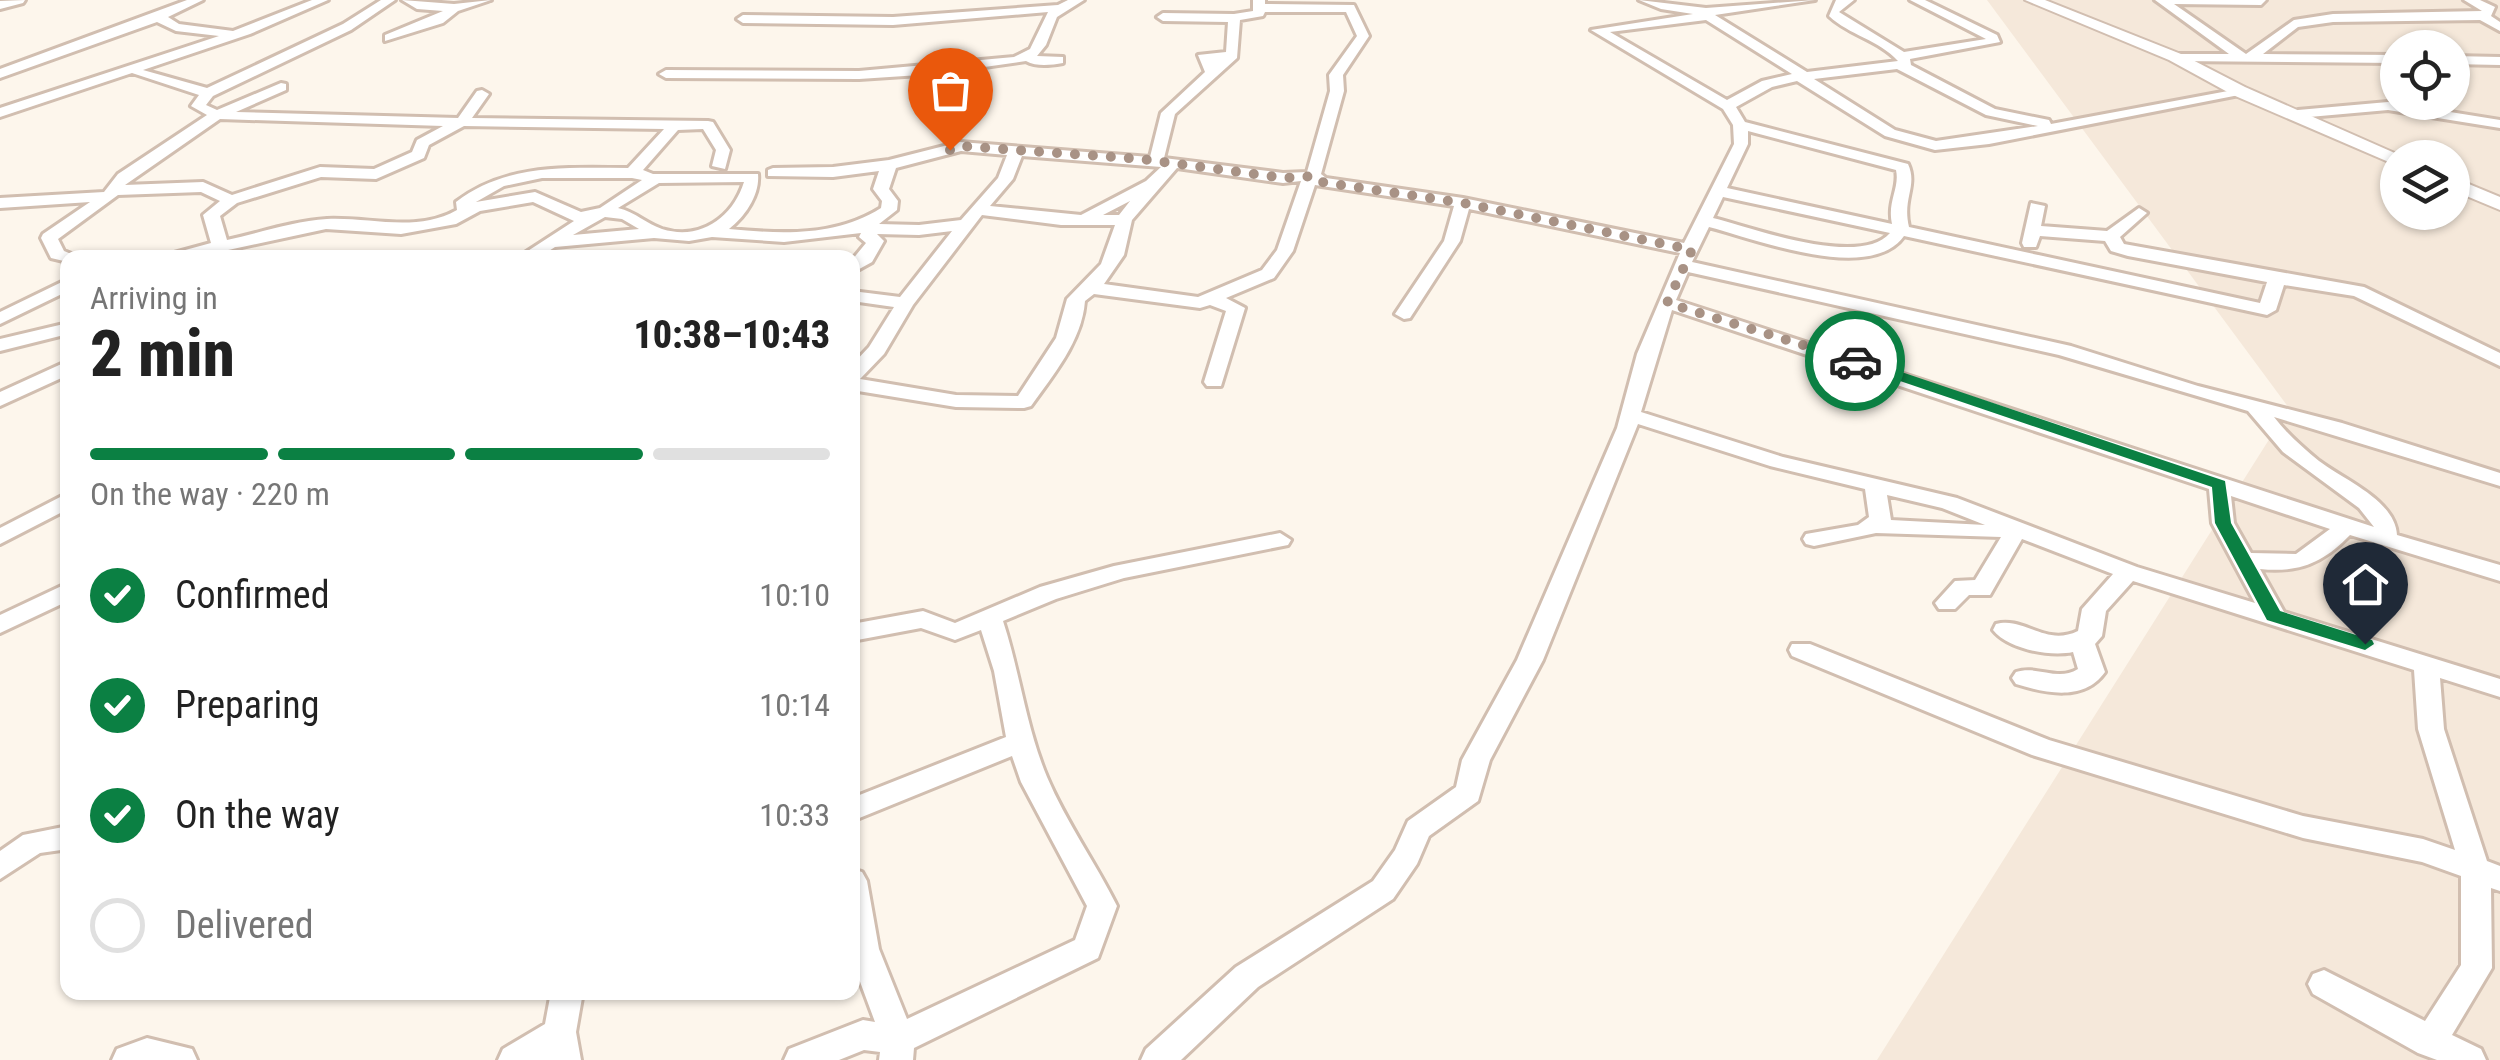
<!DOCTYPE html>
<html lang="en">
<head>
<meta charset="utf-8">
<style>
	:root { --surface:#fff; --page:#f6f6f6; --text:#222; --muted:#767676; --line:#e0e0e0; --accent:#0b8043 }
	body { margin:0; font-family:"Roboto Condensed",sans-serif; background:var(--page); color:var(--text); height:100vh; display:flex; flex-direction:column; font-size:38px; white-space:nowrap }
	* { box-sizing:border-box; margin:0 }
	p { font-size:32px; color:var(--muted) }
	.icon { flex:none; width:55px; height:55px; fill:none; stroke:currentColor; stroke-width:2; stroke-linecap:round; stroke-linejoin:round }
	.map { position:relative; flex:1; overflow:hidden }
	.sheet { position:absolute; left:60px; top:250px; width:800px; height:750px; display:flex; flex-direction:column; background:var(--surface); border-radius:20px; box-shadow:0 2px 8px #0004 }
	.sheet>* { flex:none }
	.tools { position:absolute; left:2380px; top:30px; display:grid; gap:20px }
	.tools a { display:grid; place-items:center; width:90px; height:90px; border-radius:50%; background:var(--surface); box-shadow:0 2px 8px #0004; font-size:50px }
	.pin { position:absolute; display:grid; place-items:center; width:85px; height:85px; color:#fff; margin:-102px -42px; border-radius:50% 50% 50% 0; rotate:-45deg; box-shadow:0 0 10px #0007 }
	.pin .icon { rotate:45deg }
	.courier { position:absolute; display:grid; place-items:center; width:100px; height:100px; margin:-50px; border:8px solid #0b8043; border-radius:50%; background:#fff; color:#222; box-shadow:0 2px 12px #0007 }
	.head em { font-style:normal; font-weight:800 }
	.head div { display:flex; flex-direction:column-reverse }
	.head { display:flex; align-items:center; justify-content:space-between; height:170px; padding:0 30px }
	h1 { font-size:65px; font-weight:800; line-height:75px }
	.bar { display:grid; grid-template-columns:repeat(4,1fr); gap:15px 10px; align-content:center; height:120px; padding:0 30px }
	.bar i { height:12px; border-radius:8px; background:var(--line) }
	.bar .selected { background:var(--accent) }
	.bar p { grid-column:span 4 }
	ol { padding:0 30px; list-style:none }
	li { display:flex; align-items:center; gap:30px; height:110px }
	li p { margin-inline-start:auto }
	li .icon { padding:10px; border-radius:50%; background:var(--accent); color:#fff; stroke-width:4 }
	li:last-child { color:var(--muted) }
	li i { width:55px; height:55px; border:5px solid var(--line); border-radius:50% }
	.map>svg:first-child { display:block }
	.residential { fill:#f5e8da; fill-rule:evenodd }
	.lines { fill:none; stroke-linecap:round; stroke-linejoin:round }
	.minor-casing { stroke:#d1beb0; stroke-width:6 }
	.tertiary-casing { stroke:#d1beb0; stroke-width:4 }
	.minor { fill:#fff; fill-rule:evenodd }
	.tertiary { fill:#fff; fill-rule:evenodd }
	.route { fill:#0b8043 }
	.done { stroke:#a89285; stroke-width:10; stroke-dasharray:0 18 }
</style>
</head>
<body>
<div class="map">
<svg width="2500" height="1060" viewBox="0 0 2500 1060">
	<rect width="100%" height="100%" fill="#fdf6ec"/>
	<path class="residential" d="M1987 0H2500V1060H1877L2289 408ZM2398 48H2452V102H2398ZM2398 158H2452V212H2398Z"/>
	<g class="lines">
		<g class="minor-casing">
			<path id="minor" d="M25 0 23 3 0 9V1Z
				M187 0H203L168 17 179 24 233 31 312 0H328L250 34 143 70 207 88 343 24 381 0H395L351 30 213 96 206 105 217 110 281 83 286 84V90L236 112 458 118 477 91 482 90 489 94 472 118 708 121 713 122 730 150 725 169 712 166 716 150 703 129 678 130 643 170 653 174H758C760 194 746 216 729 229 782 234 835 237 881 208L882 201 873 189 879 171 833 177 768 176V170L773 168 833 167 889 160 960 142 1150 157 1161 113 1205 72 1198 55 1226 52 1228 22 1163 21 1157 17 1163 13 1234 14 1253 11V0H1265V4L1354 5 1369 36 1343 75 1344 91 1321 174 1326 178 1463 198 1684 243 1734 144 1733 125 1723 109 1591 30 1693 14 1661 9 1639 0 1706 8 1815 0 1715 15 1807 72 1898 61C1879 40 1849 35 1829 16L1836 0H1854L1839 12 1904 52 1986 39 1910 0H1925L1997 35 2000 42 1910 59 1911 65 1995 109 2049 120 2051 124 2244 88V94L2239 95 1989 144 1935 150 1885 136 1797 81 1772 87 1736 107 1745 122 1908 164C1918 186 1902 198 1909 227L2260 303 2267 282 2128 256 2111 251 2105 241 2040 236 2036 247H2024L2022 243 2031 203 2045 206 2041 226 2107 231 2139 208 2147 213 2120 237 2124 244 2364 287 2500 353V366L2354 296 2284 285 2276 310 2267 315 1904 236C1870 284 1755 239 1709 227L1692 262 2071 346 2198 386 2342 423 2500 473V486L2274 417C2287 434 2303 448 2319 461 2344 480 2395 500 2397 535L2500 565V581L2350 535C2323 563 2299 573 2260 569L2284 612 2500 679V697L2440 678 2444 729 2487 861 2500 866V891L2491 888 2492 968 2452 1035 2481 1049 2486 1060H2437L2418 1053 2313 994 2308 984 2313 974 2324 970 2425 1021 2461 965V876L2422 862 2303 838 2032 755 1792 656 1789 650 1792 644H1810L2049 740 2303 816 2423 839 2455 850 2418 729 2414 670 2133 581 2106 611 2102 636 2095 644 2105 672C2084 702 2045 693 2016 684L2012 678 2016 672C2038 665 2057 682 2078 669L2073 652C2050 657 2008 649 1993 630L1996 624C2024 616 2045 647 2078 631L2082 609 2113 574 2022 539 1990 595H1969L1955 609H1939L1935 603 1955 581 1975 580 2001 537 1876 533 1814 546 1806 544 1803 539 1806 534 1858 525 1869 517 1865 489 1770 466 1638 424 1543 660 1490 760 1478 801 1429 836 1417 864 1393 899 1258 987 1181 1060H1141L1146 1049 1236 967 1373 881 1395 850 1408 821 1456 787 1462 760 1517 660 1617 428 1637 354 1680 253 1469 209 1460 241 1410 318 1404 319 1395 314 1444 241 1454 206 1315 185 1293 251 1274 278 1226 298 1245 308 1221 386H1207L1204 382 1226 311 1210 305 1200 308 1094 294 1085 301C1082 341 1053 375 1031 406L1024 408 956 407 852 390V365L869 347 894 307 852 301V291L900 297 952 231 919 235 877 234 884 241 872 262 852 273V260L866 243 859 237 861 233 784 242 712 237 689 241 654 238 555 247 538 258H517L574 221 533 202 480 211 456 224 401 234 326 229 191 258H156L211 243 203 215 220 201 201 192 118 195 58 239 64 251 81 258H68V262L51 258 41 238 43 234 90 202 0 208V198L104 192 118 174 207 115 191 106 199 95 132 73 0 117V108L219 36 176 31 157 22 0 78V69ZM1265 12H1346L1357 36 1329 75 1330 91 1307 172 1283 173 1164 158 1175 114 1237 58 1240 20 1263 16ZM1706 20 1792 74 1762 81 1727 100 1610 32ZM1897 69 1986 115 2038 126 1936 141 1895 130 1814 79ZM220 119 443 126 417 140 412 152 374 169 320 167 232 195 203 182 125 185ZM464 126 664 129 628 168C567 168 507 163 456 202L457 210C416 233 371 217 327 219 294 221 259 233 227 240L220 216 237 203 321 177 376 179 424 158 429 145ZM1748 131 1896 170C1900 188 1887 201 1892 224L1727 188 1748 144ZM961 151 1007 155 998 178 961 220 919 225 879 224 897 210 898 201 889 189 896 168ZM1022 156 1161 167 1146 181 1081 215 990 206 1013 179ZM1177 168 1283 183 1301 181 1277 250 1262 270 1198 297 1104 284 1124 255 1132 220ZM542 178H632L642 180 600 208 581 212 535 192 476 202 504 186ZM744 182C733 217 701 241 662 229 647 224 635 212 618 208L659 183ZM1723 197 1890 233C1860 268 1753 228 1713 218ZM1130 201 1119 215H1103ZM982 215 1061 225H1115L1101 264 1067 299 1056 338 1018 396 956 395 860 379 884 354 913 305ZM605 217 622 219 639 229 573 235ZM1688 272 2059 355 2248 411 2283 452 2359 508 2374 527 1676 300ZM1672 310 2209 489 2212 523 2255 603 2137 567 1957 498 1783 457 1641 412ZM1887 495 1942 508 1985 525 1891 520ZM2231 496 2330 529 2296 554 2251 553 2234 523Z
				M402 0 454 4 491 0 458 11 443 23 385 41V35L443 11 417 9Z
				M1068 0H1084L1057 17 1046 45 1037 56 1063 57V63C1051 65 1037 67 1026 61L935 74 859 79 666 78 659 74 666 70 859 71 1014 57 1030 49 1048 12 893 25 743 23 737 19 743 15 893 17 1058 5Z
				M2155 0H2266L2261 5 2174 4 2246 54 2294 20 2333 14 2482 11 2464 0H2480L2495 7 2491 16 2500 22V31L2480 20 2333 22 2298 27 2263 54 2398 55V63L2175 61 2168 57 2170 54H2229Z
				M2452 56 2500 57V65L2452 64Z
				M2388 102 2500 120V128L2388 110 2298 118 2291 114 2298 110Z
				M68 279V291L0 324V312Z
				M68 323V334L0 351V339Z
				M68 361V375L0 406V392Z
				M68 493V509L0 544V528Z
				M1280 533 1291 540 1288 545 1124 578 1056 599 1003 621C1020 673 1026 727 1047 777 1066 822 1095 862 1117 906L1098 958 914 1048 913 1060H879L880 1052 864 1050 839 1060H784L789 1049 863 1020 875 1022 852 960V869L862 872 867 881 879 949 907 1019 1075 940 1087 906 1021 782 1012 756 852 821V798L1006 737 994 671 981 630 955 640 921 628 852 641V624L923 611 955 623 1040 587 1114 566Z
				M68 583V601L0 633V615Z
				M68 826V849L40 853 0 879V851L23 835Z
				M551 992H583L576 1032 581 1060H498L503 1049 545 1024Z
				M147 1038 192 1049 197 1060H112L117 1049Z"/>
		</g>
		<g class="tertiary-casing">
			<path id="tertiary" d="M2025 0H2045L2181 54 2245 87 2406 158H2398V164L2391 163 2233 95 2169 60Z
				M2452 177 2500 197V210L2452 190Z"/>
		</g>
		<use href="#minor" class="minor"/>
		<use href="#tertiary" class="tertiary"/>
	</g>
	<path class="route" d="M1850 358H1860L2225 481 2231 523 2280 611 2372 640 2374 644 2365 650 2267 620 2215 523 2212 487 1850 364Z"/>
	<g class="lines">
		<path class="done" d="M950 150 960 146 1141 159 1284 178 1314 176 1321 182 1463 203 1664 244 1692 250 1667 303 1855 361"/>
	</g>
</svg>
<div class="tools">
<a><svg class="icon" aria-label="locate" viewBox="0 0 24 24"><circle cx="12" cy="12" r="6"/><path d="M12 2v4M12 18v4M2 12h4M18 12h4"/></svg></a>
<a><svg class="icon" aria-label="layers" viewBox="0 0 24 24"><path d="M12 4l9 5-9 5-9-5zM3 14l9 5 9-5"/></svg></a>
</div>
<div class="pin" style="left:950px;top:150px;background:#ea580c"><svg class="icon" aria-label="bag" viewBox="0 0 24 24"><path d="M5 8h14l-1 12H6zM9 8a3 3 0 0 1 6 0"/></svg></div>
<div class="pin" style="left:2365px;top:644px;background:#1f2937"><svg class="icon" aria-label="home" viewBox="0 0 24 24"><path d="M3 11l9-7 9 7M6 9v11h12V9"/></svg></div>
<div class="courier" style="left:1855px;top:361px"><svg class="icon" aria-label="car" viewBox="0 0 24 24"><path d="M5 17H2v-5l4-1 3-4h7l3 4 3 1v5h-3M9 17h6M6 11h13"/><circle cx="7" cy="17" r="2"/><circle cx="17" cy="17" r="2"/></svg></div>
<section class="sheet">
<div class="head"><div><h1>2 min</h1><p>Arriving in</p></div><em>10:38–10:43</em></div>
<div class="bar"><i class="selected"></i><i class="selected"></i><i class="selected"></i><i></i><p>On the way · 220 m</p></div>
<ol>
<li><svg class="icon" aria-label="check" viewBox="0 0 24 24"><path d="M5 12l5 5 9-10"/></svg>Confirmed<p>10:10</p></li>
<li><svg class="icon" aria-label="check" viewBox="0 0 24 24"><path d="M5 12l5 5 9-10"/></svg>Preparing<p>10:14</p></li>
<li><svg class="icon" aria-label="check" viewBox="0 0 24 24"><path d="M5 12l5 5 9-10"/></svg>On the way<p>10:33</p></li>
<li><i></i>Delivered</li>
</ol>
</section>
</div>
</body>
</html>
